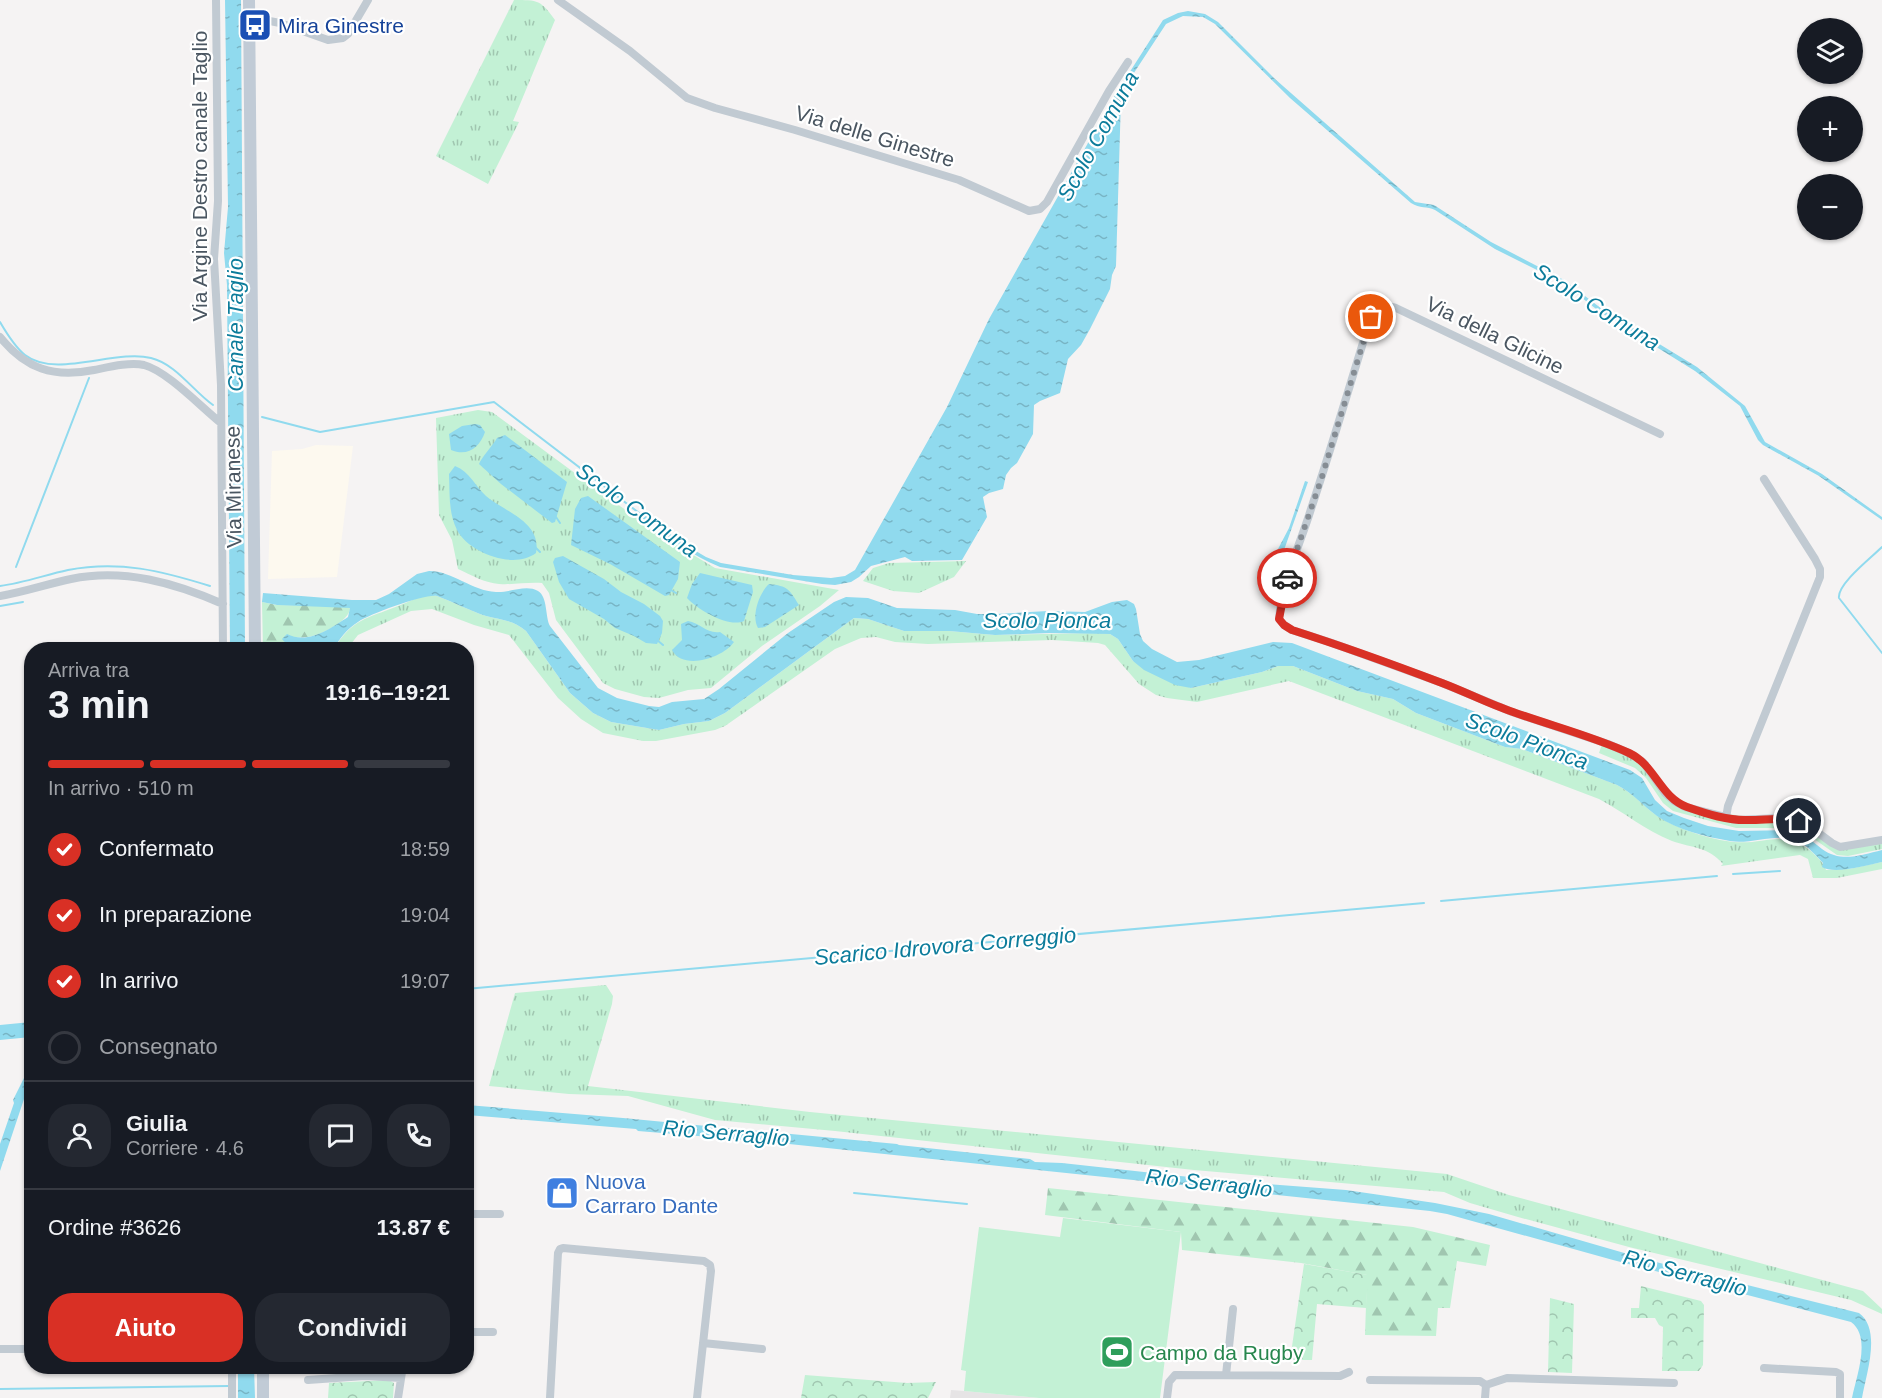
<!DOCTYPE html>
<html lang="it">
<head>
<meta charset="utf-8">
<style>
	:root { --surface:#171b24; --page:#242831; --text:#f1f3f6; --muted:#9ea1a6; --line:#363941; --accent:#d93025 }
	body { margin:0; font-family:Arial,sans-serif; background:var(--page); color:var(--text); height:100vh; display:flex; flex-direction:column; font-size:22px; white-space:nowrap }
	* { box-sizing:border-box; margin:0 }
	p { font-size:20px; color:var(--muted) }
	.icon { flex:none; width:33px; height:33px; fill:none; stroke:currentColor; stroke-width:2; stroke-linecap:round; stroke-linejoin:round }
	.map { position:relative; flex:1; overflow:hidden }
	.sheet { position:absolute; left:24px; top:642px; width:450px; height:732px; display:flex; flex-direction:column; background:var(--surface); border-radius:24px; box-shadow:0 2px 4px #0004 }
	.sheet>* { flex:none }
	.fabs { position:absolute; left:1797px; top:18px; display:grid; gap:12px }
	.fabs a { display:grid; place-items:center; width:66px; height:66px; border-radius:50%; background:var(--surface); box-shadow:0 2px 4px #0004; font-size:30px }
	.pin { position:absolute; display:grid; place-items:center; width:51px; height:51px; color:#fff; margin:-26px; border:3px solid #fff; border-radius:50%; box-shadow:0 2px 6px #0007 }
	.courier { position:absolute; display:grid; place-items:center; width:60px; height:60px; margin:-30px; border:4px solid #d93025; border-radius:50%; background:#fff; color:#222; box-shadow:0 2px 8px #0007 }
	.overview em { font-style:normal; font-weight:700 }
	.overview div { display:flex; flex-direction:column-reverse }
	.overview { display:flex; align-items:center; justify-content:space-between; height:102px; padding:0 24px }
	h1 { font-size:39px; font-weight:700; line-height:45px }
	.bar { display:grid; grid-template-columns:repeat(4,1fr); gap:9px 6px; align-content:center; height:72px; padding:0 24px }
	.bar i { height:8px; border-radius:4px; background:var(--line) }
	.bar .current { background:var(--accent) }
	.bar p { grid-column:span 4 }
	.line { display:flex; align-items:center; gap:15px; padding:0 24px; border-top:2px solid var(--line) }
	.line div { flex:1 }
	.round { display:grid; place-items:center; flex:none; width:63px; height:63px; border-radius:24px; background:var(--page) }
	ol { padding:0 24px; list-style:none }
	li { display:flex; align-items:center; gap:18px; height:66px }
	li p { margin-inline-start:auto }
	li .icon { padding:6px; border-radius:50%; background:var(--accent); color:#fff; stroke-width:4 }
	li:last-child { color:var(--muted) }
	li i { width:33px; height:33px; border:3px solid var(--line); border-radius:50% }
	.cta { display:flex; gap:12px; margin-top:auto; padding:12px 24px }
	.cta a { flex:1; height:69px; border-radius:24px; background:var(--accent); color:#fff; font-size:24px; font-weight:700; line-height:69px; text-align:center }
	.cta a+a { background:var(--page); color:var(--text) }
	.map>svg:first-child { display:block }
	.commercial { fill:#fdf9ef }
	.education { fill:#e6e4e5 }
	.grass { fill:url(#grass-tufts) }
	.forest { fill:url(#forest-firs) }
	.park { fill:url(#park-crowns) }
	.pitch { fill:#c3f1d5 }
	.water { fill:url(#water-ripples) }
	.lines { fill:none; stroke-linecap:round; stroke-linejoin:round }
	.stream { stroke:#90daee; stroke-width:2 }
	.minor { stroke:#c1cad2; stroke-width:8 }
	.secondary { stroke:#c1cbd6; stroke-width:12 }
	.done { stroke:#868d94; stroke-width:6; stroke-dasharray:0 10.8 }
	.route { stroke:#d93025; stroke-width:8 }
	.labels { text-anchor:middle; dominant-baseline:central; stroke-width:4.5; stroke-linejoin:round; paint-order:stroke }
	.transit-label { font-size:21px; fill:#164399; stroke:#fff; text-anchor:start }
	.street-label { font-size:21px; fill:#4a5661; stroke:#fff }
	.shop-label { font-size:21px; fill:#366cbe; stroke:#fff; text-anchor:start }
	.leisure-label { font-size:21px; fill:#27864d; stroke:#fff; text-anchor:start }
	.water-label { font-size:22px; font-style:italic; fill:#0c7c9b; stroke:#fff }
</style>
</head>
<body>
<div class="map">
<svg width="1882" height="1398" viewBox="0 0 1882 1398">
	<defs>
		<pattern id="grass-tufts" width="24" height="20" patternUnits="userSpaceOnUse" patternTransform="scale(1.5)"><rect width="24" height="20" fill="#c3f1d5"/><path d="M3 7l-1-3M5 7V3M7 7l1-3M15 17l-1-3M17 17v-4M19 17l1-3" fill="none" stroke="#a0c6b0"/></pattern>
		<pattern id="forest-firs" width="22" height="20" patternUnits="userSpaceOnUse" patternTransform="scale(1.5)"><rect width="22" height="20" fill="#c3f1d5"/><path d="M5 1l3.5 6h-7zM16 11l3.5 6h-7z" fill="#a0c6b0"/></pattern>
		<pattern id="park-crowns" width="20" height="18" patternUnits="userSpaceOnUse" patternTransform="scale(1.5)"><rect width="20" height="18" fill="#c3f1d5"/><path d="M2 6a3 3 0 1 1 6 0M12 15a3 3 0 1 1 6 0" fill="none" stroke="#a0c6b0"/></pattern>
		<pattern id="water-ripples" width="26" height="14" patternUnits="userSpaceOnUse" patternTransform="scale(1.5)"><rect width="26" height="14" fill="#90daee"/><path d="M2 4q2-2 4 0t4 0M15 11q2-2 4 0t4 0" fill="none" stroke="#78b4c4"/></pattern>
	</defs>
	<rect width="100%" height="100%" fill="#f5f3f3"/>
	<path class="commercial" d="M316 445 353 446 337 577 268 579 272 451 302 449Z"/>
	<path class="education" d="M951 1390 964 1391 1039 1398H950Z"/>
	<path class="grass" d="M514 0C538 0 541 0 555 20L513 121 519 122 488 184 436 156Z
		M478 410 492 412 614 502 685 550 715 568 839 590 820 606 762 646 711 688 688 690 659 698 644 697 615 689 603 683 556 620 549 593 542 583C527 582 513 585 499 584 485 583 471 575 458 569L452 540 439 515 436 418Z
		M966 561 954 577 919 593 893 591 863 581 873 568 889 563Z
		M429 595 437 596C454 602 470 611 486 616 501 620 514 620 526 631L570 693 593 713 611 722 659 730 684 724 709 721 725 713 854 618 868 619 904 631H949L995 635 1100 633 1110 634 1118 639 1133 661 1191 688 1262 672 1278 666H1293L1357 691 1393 699 1416 713 1505 747 1522 749 1617 785C1633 793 1642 805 1656 815 1674 828 1712 840 1734 842 1766 845 1784 828 1812 852 1818 858 1823 862 1826 870L1849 869 1882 862V869L1837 878H1813L1808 859 1800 855 1721 866 1723 864C1709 847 1692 848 1672 841 1646 831 1624 812 1599 799L1289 681 1197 702 1167 698 1156 695 1139 684 1105 645 1098 643 1052 640 928 644 895 642 876 637 861 638 835 649 725 726 715 730 656 741H643L603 733 581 719 558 698 509 635 474 625 432 609 411 611 358 635 347 649 333 650C353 618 366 619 398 606 408 602 418 597 429 595Z
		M1602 744 1639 762 1683 808 1794 823 1808 829 1830 845 1882 842V849L1848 856 1837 855 1804 832 1793 828H1736L1673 811 1663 803 1646 778 1635 768 1599 753Z
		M606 985 613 996 612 1004 588 1086 810 1112 1447 1174 1509 1195 1863 1291 1882 1309V1314L1851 1300 1629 1247 1518 1217 1470 1203 1444 1192 1194 1170 835 1131 715 1120 628 1096 569 1094 489 1086 515 993Z"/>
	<path class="forest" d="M262 602 277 605 343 606 350 608C350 621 319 636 307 637 302 638 297 637 292 637L289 645 300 646 315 645 320 649H263Z
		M1048 1188 1413 1227 1490 1245 1486 1266 1457 1261 1450 1308H1438L1436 1336 1365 1335 1367 1275 1301 1263 1182 1250 1181 1232 1045 1215Z"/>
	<path class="park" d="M1304 1264 1368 1275 1366 1308 1317 1304 1312 1360H1290Z
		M1641 1286 1701 1301 1704 1305 1703 1365 1699 1371H1662L1663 1327 1659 1325 1655 1318H1631V1308H1639Z
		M1550 1298 1574 1304 1572 1373 1548 1372Z
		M805 1375 907 1383 936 1382 928 1398H801Z
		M389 1380 394 1383 393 1398H328L329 1383Z"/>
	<path class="pitch" d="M1063 1218 1181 1232 1160 1398H1039L964 1391 966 1371 961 1370 979 1227 1060 1237Z"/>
	<path class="water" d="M225 0H241L245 650 230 649 227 285 224 253 228 207Z
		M1188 11 1205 14 1218 22 1275 79 1415 202 1434 205 1491 242 1564 280 1602 309 1697 367 1745 406 1765 442 1822 474 1882 517V520L1819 476 1763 445 1758 440 1740 406 1695 371 1600 312 1563 283 1495 249 1435 210C1427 206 1420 209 1411 203L1290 98 1215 24 1203 17 1183 16 1166 24 1128 82 1121 98 1116 266 1112 275 1110 289 1090 329 1081 345 1068 359 1060 393 1040 401 1034 405 1033 434 1017 463 1011 468 1006 475 1003 489 989 493 983 497 987 517 962 560 912 561 905 557 871 566 859 577 851 582 835 585 822 584 720 567C691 555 667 537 642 518V513L684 544 706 557 721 563 793 575 831 578 845 576 855 570 947 407 989 319 1115 95 1163 20 1178 13Z
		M475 424 480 425 485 432C480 447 468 457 451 450L449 434 462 426Z
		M505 435 567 482 555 522 552 523 501 484 479 464C481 458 493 445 497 438Z
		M455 466C470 472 475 486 486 496 505 512 542 522 536 553 514 570 469 553 457 530 448 512 450 493 449 474Z
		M1305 481 1308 482 1277 570 1274 576H1268L1266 572 1289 528Z
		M588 496 680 562 678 579 669 595 665 596 610 564 571 545 575 509 581 498Z
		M563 556 604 579 621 592 644 604 660 616 663 621 662 633 657 644 646 643 634 636 615 628 604 619 569 599 559 582 553 562 555 558Z
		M429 571C453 571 472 591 496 592 509 593 526 584 538 591 548 597 545 617 550 626L598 688 617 698 649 706 659 707 672 702 704 699 719 689 788 633 834 602 846 597 868 598 897 608 955 610 977 614H996L1048 611 1085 612 1112 602 1127 600 1134 604 1136 609 1140 634 1143 641 1152 649 1177 662 1199 660 1273 642 1292 643 1630 770 1642 778 1655 800 1667 811 1684 818 1708 826 1739 831 1794 830C1805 834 1813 842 1822 849 1841 863 1861 855 1882 850V862C1867 865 1835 875 1822 867L1823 863C1816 856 1808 846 1799 842 1779 831 1752 845 1730 841 1707 837 1677 830 1657 816 1642 805 1633 793 1617 785L1522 749 1505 747 1416 713 1393 699 1357 691 1293 666H1278L1262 672 1191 688 1175 685 1144 670 1133 661 1118 639 1110 634 1050 633 995 635 949 631H904L868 619 854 618 725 713 709 721 684 724 659 730 611 722 593 713 570 693 526 631C514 620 501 620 486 616 470 611 454 602 437 596 424 594 370 614 358 622 347 629 339 639 333 650L320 649 315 645C304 646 289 649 282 639L287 634C308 645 331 628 348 617L350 608 277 605 262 602 263 593 352 600H376L389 594 417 574Z
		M700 573 752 585 753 592 744 621C729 628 698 610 687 598L692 584Z
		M769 584C788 586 789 589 799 605L765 627 758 628C751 616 759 593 769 584Z
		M688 621C700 623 707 634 720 632L734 642C723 658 683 671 672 650L682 640 681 624Z
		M31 1022V1037L0 1040V1025Z
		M31 1071V1083L27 1090 0 1171V1144L14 1103 13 1100 27 1072Z
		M467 1105 623 1118 897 1144 899 1145 1030 1159 1035 1162 1062 1163 1226 1181 1346 1190 1435 1203 1489 1214 1652 1261 1859 1313C1882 1330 1866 1374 1862 1398H1852C1856 1377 1872 1337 1851 1322L1613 1260 1447 1214 1430 1211 770 1142 638 1131 636 1129 467 1115Z
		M238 1367H254L255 1398H238Z"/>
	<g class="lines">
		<path class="stream" d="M0 322C7 334 15 347 25 355 56 379 115 349 151 358 176 364 193 391 213 405
			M262 417 320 432 494 402 643 516
			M556 517 560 523
			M535 547 540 552
			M1882 547C1872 557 1837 584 1839 598L1882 653
			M16 567 89 378
			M0 586C23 583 45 575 68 570 119 560 162 571 210 586
			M669 589 676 593
			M0 606 23 602
			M657 640 663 645
			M1733 874 1780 871
			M1441 901 1717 876
			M466 989 1424 903
			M854 1193 967 1204
			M0 1389 229 1386"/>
		<path class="minor" d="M216 0 218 201 214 259 221 385 223 650
			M558 0 630 51 687 98 715 108 795 130 959 180 1029 211 1040 209 1047 202 1109 91 1128 62
			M249 17 280 23 328 40 343 38 348 34 368 0
			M0 337C26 369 53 378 94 370 109 367 129 362 144 365 167 371 201 407 221 423
			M1660 434 1396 308 1384 305 1376 306 1371 317C1351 381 1332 446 1311 509 1300 545 1282 581 1279 619L1284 625 1292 630 1332 643 1442 683 1512 712 1608 744 1631 754 1643 762 1665 793 1674 801 1685 807 1737 820 1779 818 1799 821 1809 826 1832 843 1840 847 1882 840
			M0 596C24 592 47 584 71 579 124 568 175 583 223 604
			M1726 818 1728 806 1820 577V569L1815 559 1764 479
			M466 1214H500
			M466 1332H493
			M703 1343 762 1349
			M0 1349H32
			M1764 1368 1836 1372 1840 1374V1398
			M1226 1375 1233 1309
			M308 1380 365 1376 401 1378
			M1370 1380 1480 1381 1486 1385
			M232 1398V1366
			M398 1398 403 1366
			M550 1398 558 1253 560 1249 563 1248 704 1261 710 1265 711 1271 697 1398
			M1167 1398 1169 1382 1175 1375 1340 1376 1349 1372
			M1485 1398 1486 1385 1507 1378 1674 1383"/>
		<path class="secondary" d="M249 0 255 650
			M263 1366V1398"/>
	</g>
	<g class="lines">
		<path class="done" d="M1287 578 1321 480 1371 317"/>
		<path class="route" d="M1287 578 1279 619 1284 625 1292 630C1342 646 1392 664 1442 683 1466 692 1489 704 1513 712 1552 726 1592 736 1629 753 1655 765 1660 797 1687 807 1707 814 1729 821 1749 820 1767 820 1782 817 1799 821"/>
	</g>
	<defs>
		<g id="bus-square" transform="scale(1.725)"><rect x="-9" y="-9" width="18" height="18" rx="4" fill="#1a4fb4" stroke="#fff"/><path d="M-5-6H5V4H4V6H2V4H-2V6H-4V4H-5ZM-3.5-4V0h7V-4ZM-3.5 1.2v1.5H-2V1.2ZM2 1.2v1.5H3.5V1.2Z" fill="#fff"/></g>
		<g id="shop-square" transform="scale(1.725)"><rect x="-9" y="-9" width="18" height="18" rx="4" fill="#3f7fe0" stroke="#fff"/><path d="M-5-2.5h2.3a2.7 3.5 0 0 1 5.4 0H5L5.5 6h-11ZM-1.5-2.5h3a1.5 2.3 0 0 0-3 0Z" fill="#fff"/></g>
		<g id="stadium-square" transform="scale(1.725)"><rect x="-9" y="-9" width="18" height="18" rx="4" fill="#2e9e5b" stroke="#fff"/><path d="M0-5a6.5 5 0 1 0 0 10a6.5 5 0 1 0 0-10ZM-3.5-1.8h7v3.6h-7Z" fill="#fff"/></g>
	</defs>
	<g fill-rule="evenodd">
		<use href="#bus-square" x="255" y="25"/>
		<use href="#shop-square" x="562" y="1193"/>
		<use href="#stadium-square" x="1117" y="1352"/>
	</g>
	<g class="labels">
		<g class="transit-label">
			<text x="278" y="25">Mira Ginestre</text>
		</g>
		<g class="street-label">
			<text transform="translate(875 136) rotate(17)">Via delle Ginestre</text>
			<text transform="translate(199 176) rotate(-90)">Via Argine Destro canale Taglio</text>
			<text transform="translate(1495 335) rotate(26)">Via della Glicine</text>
			<text transform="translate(233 487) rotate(-91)">Via Miranese</text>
		</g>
		<g class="shop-label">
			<text x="585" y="1181">Nuova<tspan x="585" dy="24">Carraro Dante</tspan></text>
		</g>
		<g class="leisure-label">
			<text x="1140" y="1352">Campo da Rugby</text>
		</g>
		<g class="water-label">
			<text transform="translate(1098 136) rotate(-61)">Scolo Comuna</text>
			<text transform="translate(1597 307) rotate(32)">Scolo Comuna</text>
			<text transform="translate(235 325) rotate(-90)">Canale Taglio</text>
			<text transform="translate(637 510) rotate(36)">Scolo Comuna</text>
			<text x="1047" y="620">Scolo Pionca</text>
			<text transform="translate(1527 741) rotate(20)">Scolo Pionca</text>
			<text transform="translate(945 946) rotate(-5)">Scarico Idrovora Correggio</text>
			<text transform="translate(726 1133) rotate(5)">Rio Serraglio</text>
			<text transform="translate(1209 1183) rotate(6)">Rio Serraglio</text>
			<text transform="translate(1685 1273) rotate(15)">Rio Serraglio</text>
		</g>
	</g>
</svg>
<div class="fabs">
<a><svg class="icon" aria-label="layers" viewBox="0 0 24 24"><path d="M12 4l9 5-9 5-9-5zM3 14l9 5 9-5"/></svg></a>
<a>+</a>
<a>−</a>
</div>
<div class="pin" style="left:1371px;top:317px;background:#ea580c"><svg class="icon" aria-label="bag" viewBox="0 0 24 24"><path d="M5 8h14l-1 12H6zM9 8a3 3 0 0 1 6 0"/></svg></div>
<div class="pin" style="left:1799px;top:821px;background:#1f2937"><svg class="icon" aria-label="home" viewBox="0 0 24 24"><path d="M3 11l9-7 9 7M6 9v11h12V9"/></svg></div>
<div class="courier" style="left:1287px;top:578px"><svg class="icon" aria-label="car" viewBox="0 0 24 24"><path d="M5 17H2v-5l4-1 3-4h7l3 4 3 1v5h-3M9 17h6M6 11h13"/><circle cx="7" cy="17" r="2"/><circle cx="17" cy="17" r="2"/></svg></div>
<section class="sheet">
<div class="overview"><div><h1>3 min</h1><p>Arriva tra</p></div><em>19:16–19:21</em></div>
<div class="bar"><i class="current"></i><i class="current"></i><i class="current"></i><i></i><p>In arrivo · 510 m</p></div>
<ol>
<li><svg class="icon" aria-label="check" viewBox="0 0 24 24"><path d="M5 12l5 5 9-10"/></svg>Confermato<p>18:59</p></li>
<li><svg class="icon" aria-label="check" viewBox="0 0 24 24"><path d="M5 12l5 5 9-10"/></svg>In preparazione<p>19:04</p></li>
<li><svg class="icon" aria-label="check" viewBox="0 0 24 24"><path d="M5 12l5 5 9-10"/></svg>In arrivo<p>19:07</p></li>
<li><i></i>Consegnato</li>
</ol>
<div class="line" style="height:108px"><a class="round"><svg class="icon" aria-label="person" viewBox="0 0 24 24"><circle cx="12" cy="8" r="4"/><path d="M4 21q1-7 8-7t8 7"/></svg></a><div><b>Giulia</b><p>Corriere · 4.6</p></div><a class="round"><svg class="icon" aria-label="chat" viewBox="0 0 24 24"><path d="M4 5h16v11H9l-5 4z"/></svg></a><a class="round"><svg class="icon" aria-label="phone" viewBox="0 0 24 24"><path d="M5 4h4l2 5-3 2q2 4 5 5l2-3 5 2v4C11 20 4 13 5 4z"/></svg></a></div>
<div class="line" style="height:78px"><div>Ordine #3626</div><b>13.87 €</b></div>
<div class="cta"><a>Aiuto</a><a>Condividi</a></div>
</section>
</div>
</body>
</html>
